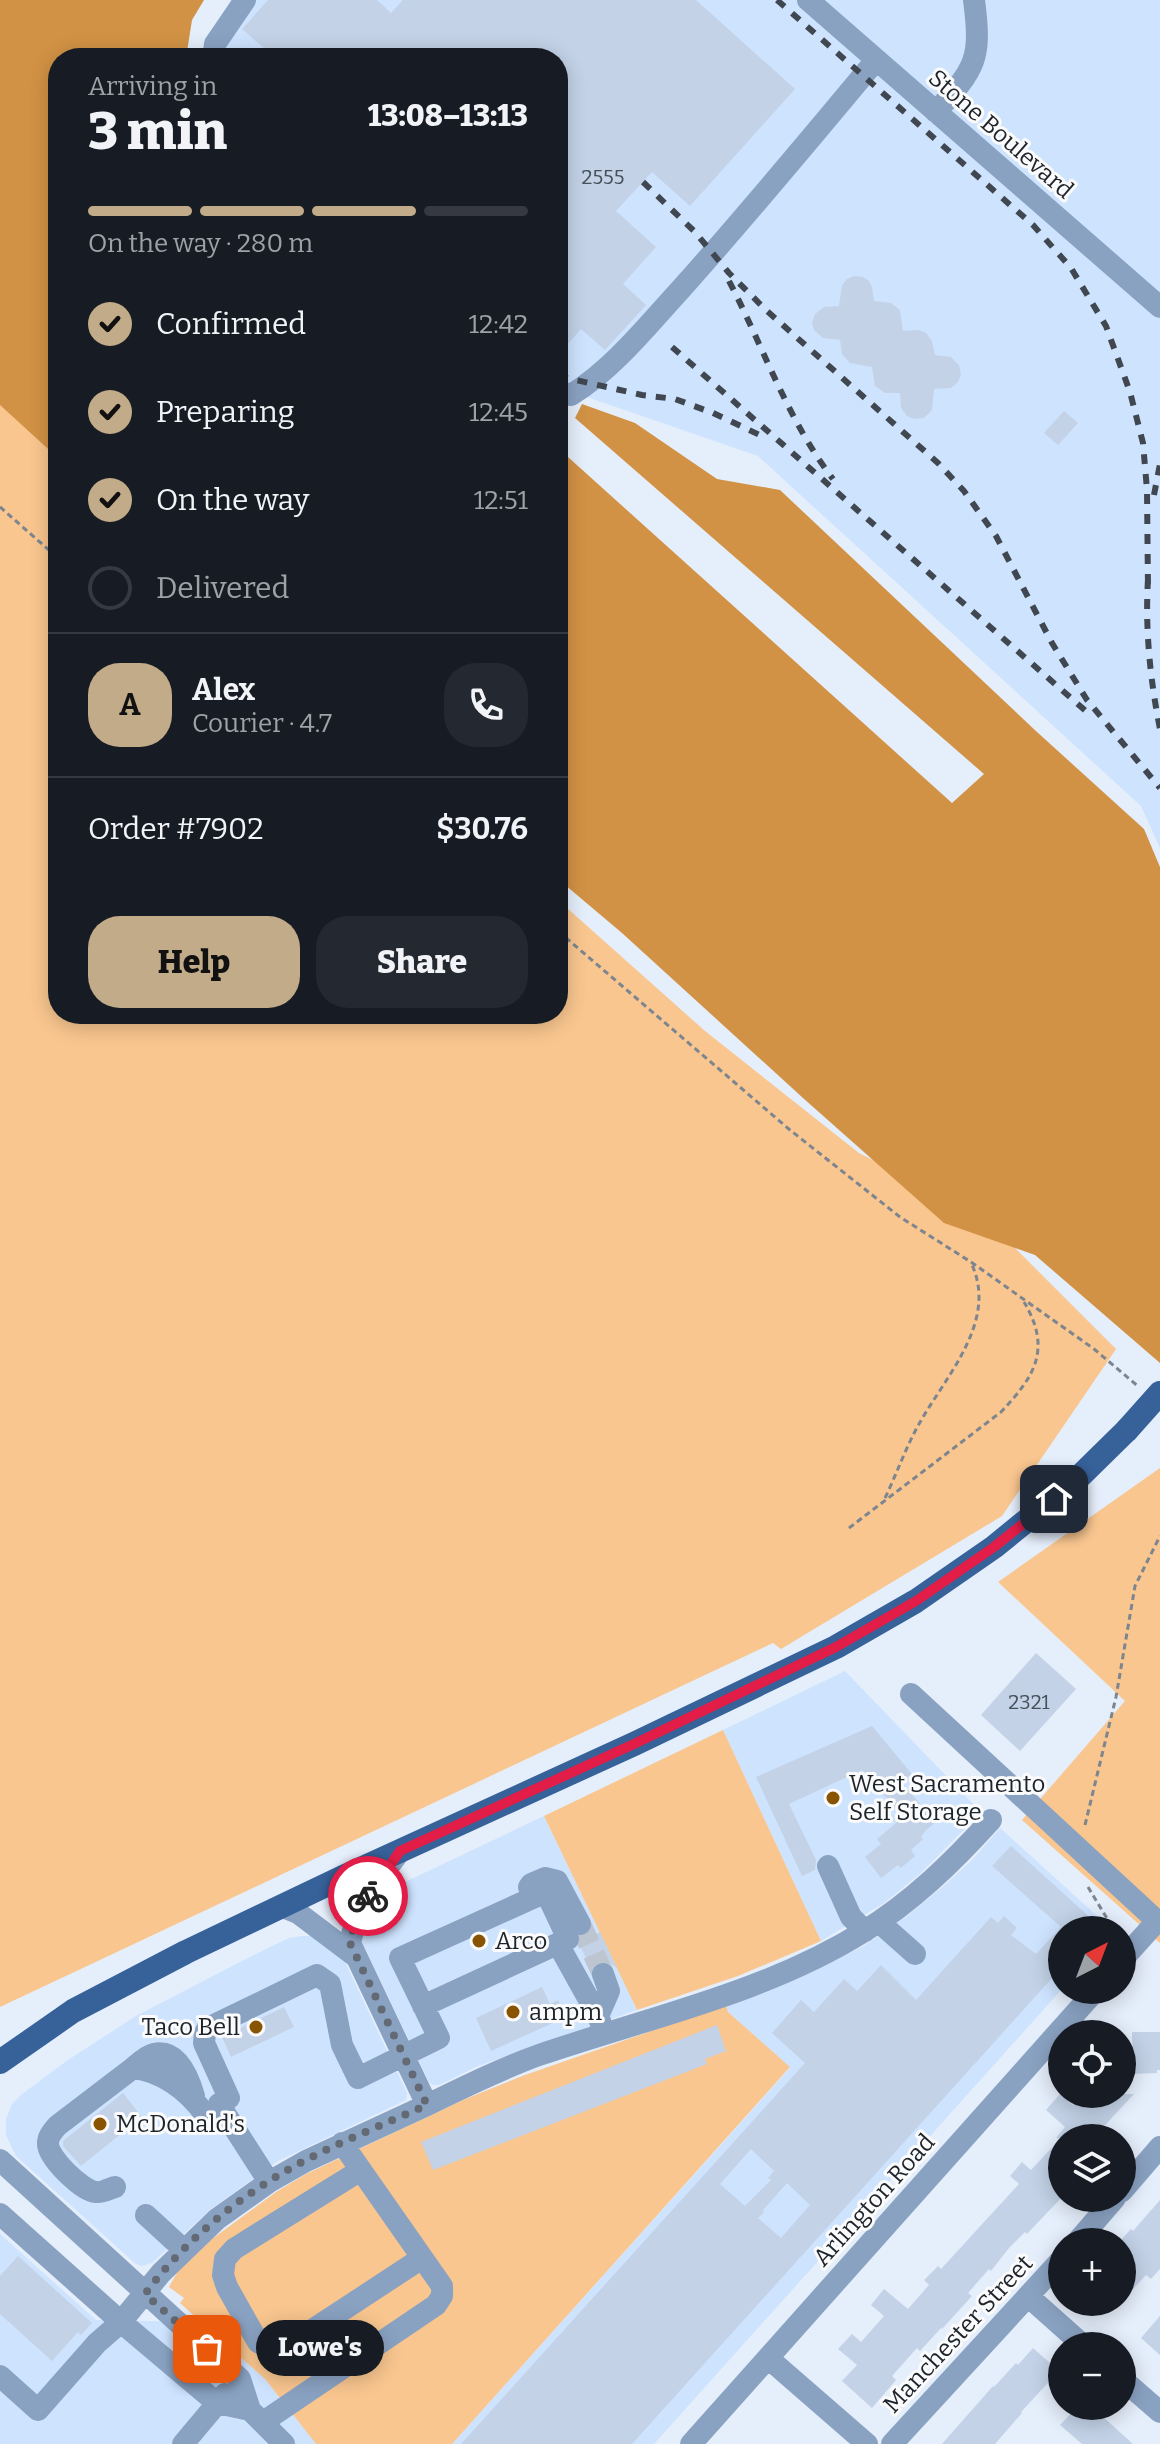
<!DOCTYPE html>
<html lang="en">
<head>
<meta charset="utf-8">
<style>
	:root { --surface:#171b24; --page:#242831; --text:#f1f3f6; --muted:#9ea1a6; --line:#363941; --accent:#c2ab88 }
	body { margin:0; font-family:Bitter,serif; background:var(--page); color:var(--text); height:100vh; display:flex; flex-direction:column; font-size:30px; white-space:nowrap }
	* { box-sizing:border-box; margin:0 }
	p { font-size:26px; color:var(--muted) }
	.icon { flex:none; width:44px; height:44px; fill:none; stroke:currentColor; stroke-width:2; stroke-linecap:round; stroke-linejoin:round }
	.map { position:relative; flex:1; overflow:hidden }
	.sheet { position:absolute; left:48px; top:48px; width:520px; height:976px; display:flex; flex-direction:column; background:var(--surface); border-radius:32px; box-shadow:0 4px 20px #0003 }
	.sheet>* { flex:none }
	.needle { width:52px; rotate:42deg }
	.fabs { position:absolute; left:1048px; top:1916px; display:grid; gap:16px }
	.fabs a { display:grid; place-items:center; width:88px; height:88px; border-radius:50%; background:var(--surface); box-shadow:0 4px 20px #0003; font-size:40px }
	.pin { position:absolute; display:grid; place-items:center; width:68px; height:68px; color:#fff; margin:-34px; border-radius:16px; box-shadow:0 4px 12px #0006 }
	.courier { position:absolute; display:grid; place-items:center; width:80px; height:80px; margin:-40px; border:6px solid #e11d48; border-radius:50%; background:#fff; color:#222; box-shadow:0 2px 10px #0007 }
	.bubble { position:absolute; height:56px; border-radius:28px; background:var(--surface); box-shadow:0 4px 20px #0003; font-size:26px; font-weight:800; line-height:56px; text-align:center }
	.head em { font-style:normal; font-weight:800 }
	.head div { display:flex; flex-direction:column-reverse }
	.head { display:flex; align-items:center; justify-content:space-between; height:136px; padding:0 40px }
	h1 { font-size:52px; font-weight:800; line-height:60px }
	.bar { display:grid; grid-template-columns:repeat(4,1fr); gap:12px 8px; align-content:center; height:96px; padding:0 40px }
	.bar i { height:10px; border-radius:6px; background:var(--line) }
	.bar .active { background:var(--accent) }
	.bar p { grid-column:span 4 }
	.line { display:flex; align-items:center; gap:20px; padding:0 40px; border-top:2px solid var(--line) }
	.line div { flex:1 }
	.round { display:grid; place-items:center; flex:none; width:84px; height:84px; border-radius:32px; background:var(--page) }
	ol { padding:0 40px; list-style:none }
	li { display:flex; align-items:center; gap:24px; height:88px }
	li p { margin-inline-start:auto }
	li .icon { padding:8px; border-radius:50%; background:var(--accent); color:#111; stroke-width:4 }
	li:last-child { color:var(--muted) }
	li i { width:44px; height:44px; border:4px solid var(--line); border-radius:50% }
	.action { display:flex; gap:16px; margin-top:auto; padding:16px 40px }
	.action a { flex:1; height:92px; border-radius:32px; background:var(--accent); color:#111; font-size:32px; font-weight:800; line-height:92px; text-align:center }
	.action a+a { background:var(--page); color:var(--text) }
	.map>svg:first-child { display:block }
	.built { fill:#cee3fe }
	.green { fill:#f9c68f }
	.water { fill:#d29245 }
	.building { fill:#c3d2e7; fill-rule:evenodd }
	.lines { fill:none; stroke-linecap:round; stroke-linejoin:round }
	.minor-tunnel { stroke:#bdc5d1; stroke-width:22; stroke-dasharray:22 11; stroke-linecap:butt }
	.path { stroke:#7d858f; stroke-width:3; stroke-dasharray:6 4; stroke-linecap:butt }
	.minor { stroke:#8aa2c2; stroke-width:22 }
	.major { stroke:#366199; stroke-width:24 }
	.rail { stroke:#414750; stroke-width:6; stroke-dasharray:10 10; stroke-linecap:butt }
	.major-bridge { stroke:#366199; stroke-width:24 }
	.done { stroke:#636a74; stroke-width:8; stroke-dasharray:0 14.4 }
	.route { stroke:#e11d48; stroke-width:10 }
	.poi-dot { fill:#895401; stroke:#fbfbfb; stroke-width:3 }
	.labels { text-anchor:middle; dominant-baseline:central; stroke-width:6; stroke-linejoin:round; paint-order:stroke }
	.number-label { font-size:20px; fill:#464f5a }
	.street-label { font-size:24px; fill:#1d232b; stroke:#fbfbfb }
	.poi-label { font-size:24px; fill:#1d232b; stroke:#fbfbfb; text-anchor:start }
</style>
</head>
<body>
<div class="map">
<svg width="1160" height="2444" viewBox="0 0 1160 2444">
	<rect width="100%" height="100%" fill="#e5eefb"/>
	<path class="built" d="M231 0H1160V848L1141 806 758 456 558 387V58H198Z
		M845 1671 981 1812 921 1873 884 1903 821 1941 723 1730Z
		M544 1816 637 2010 478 2066 439 2085H433L429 2082 362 1942 361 1935 373 1901 382 1893Z
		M1000 1828 1106 1924 1107 1930H1062V1989L654 2444H452L790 2068 728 2012 726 2005 777 1987 862 1947 907 1916 947 1883 973 1859Z
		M302 1936H312L345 1962 407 2093 406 2100 278 2161 210 2210 152 2263 142 2266 136 2264 16 2156 6 2135V2119L12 2104 21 2095 68 2060 136 2016 244 1960 289 1938Z
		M0 2234 96 2320 203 2322 265 2379 316 2444H0Z"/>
	<path class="green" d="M0 402 58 454V1014H558V900L705 1031 859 1153 982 1215 1116 1349 1002 1516 781 1649 773 1643 0 2007Z
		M1160 1468V1943L1022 1820 1125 1701 998 1582Z
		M723 1730 821 1941 738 1976 637 2010 544 1816Z
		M726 2005 728 2012 790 2067 452 2444H316L265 2379 180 2303 184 2298 169 2287 178 2271 212 2239 276 2192 306 2174 463 2100 525 2075Z"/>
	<path class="water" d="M0 0H204L192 20 186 58H58V458L0 405Z
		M582 404 635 423 717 479 780 490 1037 732 1144 829 1160 867V1363L1035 1255 944 1223 803 1098 622 933 558 879V448L952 803 984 774 575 418Z"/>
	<path class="building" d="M268 0H377L391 13 403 0H696L795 89 690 206 652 172 616 211 656 247 623 284 646 305 605 350 581 329 558 355V58H258L266 50 242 29Z
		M854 276 863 277 869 281 872 287 874 301 891 303 900 310 903 331 919 330 926 333 932 341 935 355 951 357 959 365 961 374 958 382 951 388 934 389 932 410 924 418 915 419 907 416 901 408 900 393H885L875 386 872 367 850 363 842 354 840 340 823 338 814 330 812 323 815 314 824 307 839 306 842 285 847 279Z
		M1064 411 1078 423 1058 445 1044 433Z
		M1036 1653 1076 1689 1020 1751 981 1715Z
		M872 1726 912 1774 901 1782 936 1822 926 1830 921 1837 923 1839 911 1850 915 1856 901 1868 898 1865 881 1878 865 1857 881 1844 877 1839 903 1817 862 1770 789 1804 816 1860 815 1870 802 1876 756 1777Z
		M1011 1846 1104 1930 1062 1929V1967L632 2444H461L805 2063 772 2033 801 2000 814 2012 844 1979 857 1991 881 1965 916 2000 991 1917 998 1923 1004 1916 1017 1928 1011 1935 1036 1954 1061 1927 992 1866ZM751 2149 774 2171 768 2178 771 2180 745 2206 720 2184ZM787 2183 810 2205 781 2238 758 2218 764 2212 763 2210Z
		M592 1930 594 1935 600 1932 617 1968 605 1960 598 1961 591 1968 580 1946 582 1938 587 1936Z
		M542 1987 550 2004 558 2000 566 2017 491 2051 476 2018Z
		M284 2007 294 2027 231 2057 222 2037Z
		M717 2025 726 2051 705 2059 707 2064 433 2170 421 2142Z
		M1132 2032H1160V2070H1157V2073L1133 2074Z
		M123 2093 142 2117 81 2166 63 2146V2141Z
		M1060 2094 1073 2105 1082 2094H1134L1093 2138H1062V2197L1027 2234 1025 2232 1009 2248 991 2271 989 2269 968 2293 972 2296 942 2329 941 2328 920 2351 917 2348 892 2376 896 2380 872 2408 842 2381 857 2365 838 2349 852 2334 861 2342 884 2316 871 2305 884 2289 908 2309 929 2285 924 2280 938 2266 941 2269 1019 2184 1010 2176 1022 2162 1031 2170 1061 2138H1056L1065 2127 1046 2110Z
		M1160 2200V2269L1151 2279 1146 2275 1122 2301V2239L1131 2229 1133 2231Z
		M18 2256 92 2323 81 2335 78 2332 52 2361 0 2314V2276Z
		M1160 2316V2355L1141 2338Z
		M1033 2348 1059 2371 1021 2412 1022 2413 995 2444H942L993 2386 994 2387 1016 2363 1018 2365Z
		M1078 2406H1091L1133 2444H1082L1060 2425Z"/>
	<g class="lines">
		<path class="minor-tunnel" d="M580 1924 603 1974"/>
		<path class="path" d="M0 507 58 558
			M558 931 790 1130 900 1217 971 1262 1094 1349 1139 1387
			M885 1498C897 1473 906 1447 919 1424 945 1377 998 1322 972 1265
			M849 1528 1001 1412C1035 1376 1052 1349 1024 1302
			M1085 1825 1116 1697 1135 1586 1160 1536
			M1088 1887 1114 1930"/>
		<path class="minor" d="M808 0 1160 307
			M213 58 215 44 245 0
			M936 112C975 68 982 61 974 0
			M558 391 571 395C614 368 647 326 681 289 748 214 812 137 876 60
			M911 1694 1157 1921 1122 1960
			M828 1866 851 1917 865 1931
			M529 1887 531 1884 545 1878 557 1881 580 1924
			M281 1906 298 1913 355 1956
			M879 1922 915 1954
			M558 1944 598 2016 605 2034
			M598 2016 609 1991 603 1974
			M133 2068C139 2063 146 2056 154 2054 178 2049 189 2079 194 2096
			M427 2105C464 2087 500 2069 539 2055 647 2018 765 1993 863 1932 912 1902 953 1862 991 1820
			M0 2160 240 2379 250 2410 284 2444
			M361 2170 234 2249 225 2259 223 2275 227 2287 258 2342 271 2349 291 2344 422 2258
			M269 2182 219 2104 229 2098 204 2043 205 2033 208 2028 317 1975 330 1984 342 2045 358 2078 439 2038 400 1958 546 1892 568 1939 423 2006
			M115 2187C109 2189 102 2193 96 2192 82 2191 47 2157 48 2143 48 2136 53 2131 57 2126L133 2068C162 2071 187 2090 204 2113
			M1122 2191 1160 2147
			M0 2214 121 2322 217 2403 250 2410
			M146 2215 183 2249
			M1077 2242 1115 2198
			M1029 2297 1084 2346
			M768 2358 867 2444
			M0 2376 38 2410 97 2343 121 2322 161 2273 217 2219 269 2182 306 2161 427 2105 350 1943C357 1906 379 1880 400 1851
			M1122 2379 1160 2412
			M263 2422 436 2305 442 2296V2286L342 2143
			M183 2444 225 2394
			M691 2444 1096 1990
			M892 2444 1062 2259"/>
		<path class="major" d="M0 2062 73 2011 186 1952 343 1877 634 1744 836 1647 916 1601 994 1547 1074 1482 1127 1430"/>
		<path class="rail" d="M777 0 1033 225 1071 268 1106 326 1130 392 1143 443 1147 490 1148 589
			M643 182 695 232 729 273 767 311 938 463 964 491 996 536 1052 643 1087 700 1160 788
			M729 281C764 348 787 419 833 479
			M672 347 1088 713
			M558 376 642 395 675 399 713 413 764 437
			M1154 495 1160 464
			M1148 579C1145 629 1150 679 1160 729"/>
		<path class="major-bridge" d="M1127 1430 1160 1393"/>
	</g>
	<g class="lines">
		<path class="done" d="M207 2349 145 2294C191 2232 256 2183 326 2150 359 2134 394 2120 427 2105L350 1943 354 1924 368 1896"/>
		<path class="route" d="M368 1896 400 1851 634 1744 836 1647 916 1601 994 1547 1054 1499"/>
	</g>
	<g class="poi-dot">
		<circle cx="833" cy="1798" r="8"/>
		<circle cx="479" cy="1941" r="8"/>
		<circle cx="513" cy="2012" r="8"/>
		<circle cx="256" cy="2027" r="8"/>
		<circle cx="100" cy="2124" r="8"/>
	</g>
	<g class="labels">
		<g class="number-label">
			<text x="603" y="177">2555</text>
			<text x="1029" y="1702">2321</text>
		</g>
		<g class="street-label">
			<text transform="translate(1001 134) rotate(41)">Stone Boulevard</text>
			<text transform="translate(874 2200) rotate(-48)">Arlington Road</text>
			<text transform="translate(958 2334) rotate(-47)">Manchester Street</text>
		</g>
		<g class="poi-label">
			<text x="849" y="1784">West Sacramento<tspan x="849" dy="28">Self Storage</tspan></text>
			<text x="495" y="1941">Arco</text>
			<text x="529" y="2012">ampm</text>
			<text x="240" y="2027" text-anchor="end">Taco Bell</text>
			<text x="116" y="2124">McDonald's</text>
		</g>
	</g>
</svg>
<div class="fabs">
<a><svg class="needle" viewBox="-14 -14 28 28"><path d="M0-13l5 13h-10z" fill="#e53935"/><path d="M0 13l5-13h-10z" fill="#9ea1a6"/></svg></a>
<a><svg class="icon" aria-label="locate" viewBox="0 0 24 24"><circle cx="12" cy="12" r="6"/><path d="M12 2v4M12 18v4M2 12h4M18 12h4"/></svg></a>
<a><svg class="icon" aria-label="layers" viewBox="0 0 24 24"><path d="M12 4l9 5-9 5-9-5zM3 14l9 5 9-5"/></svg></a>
<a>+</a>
<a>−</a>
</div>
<div class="pin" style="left:207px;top:2349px;background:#ea580c"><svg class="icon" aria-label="bag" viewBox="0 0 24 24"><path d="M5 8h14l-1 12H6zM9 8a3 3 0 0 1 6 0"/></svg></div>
<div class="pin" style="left:1054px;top:1499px;background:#1f2937"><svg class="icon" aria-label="home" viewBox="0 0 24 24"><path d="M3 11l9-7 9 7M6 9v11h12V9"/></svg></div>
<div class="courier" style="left:368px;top:1896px"><svg class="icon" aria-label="bike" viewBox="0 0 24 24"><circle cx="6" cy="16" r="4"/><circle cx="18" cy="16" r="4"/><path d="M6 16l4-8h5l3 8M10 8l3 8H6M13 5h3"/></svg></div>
<div class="bubble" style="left:256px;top:2320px;width:128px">Lowe's</div>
<section class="sheet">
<div class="head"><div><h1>3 min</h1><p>Arriving in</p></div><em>13:08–13:13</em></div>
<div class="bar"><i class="active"></i><i class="active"></i><i class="active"></i><i></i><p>On the way · 280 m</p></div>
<ol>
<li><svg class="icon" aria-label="check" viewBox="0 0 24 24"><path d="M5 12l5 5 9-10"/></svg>Confirmed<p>12:42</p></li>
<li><svg class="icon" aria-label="check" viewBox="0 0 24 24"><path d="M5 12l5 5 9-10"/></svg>Preparing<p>12:45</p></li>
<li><svg class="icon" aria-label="check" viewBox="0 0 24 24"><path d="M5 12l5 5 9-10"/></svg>On the way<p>12:51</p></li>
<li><i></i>Delivered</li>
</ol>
<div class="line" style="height:144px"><b class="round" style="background:var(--accent);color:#111">A</b><div><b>Alex</b><p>Courier · 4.7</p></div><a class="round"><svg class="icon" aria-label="phone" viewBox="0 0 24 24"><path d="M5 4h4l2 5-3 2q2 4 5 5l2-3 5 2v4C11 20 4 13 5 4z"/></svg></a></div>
<div class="line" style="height:104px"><div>Order #7902</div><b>$30.76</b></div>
<div class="action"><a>Help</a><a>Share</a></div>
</section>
</div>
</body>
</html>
